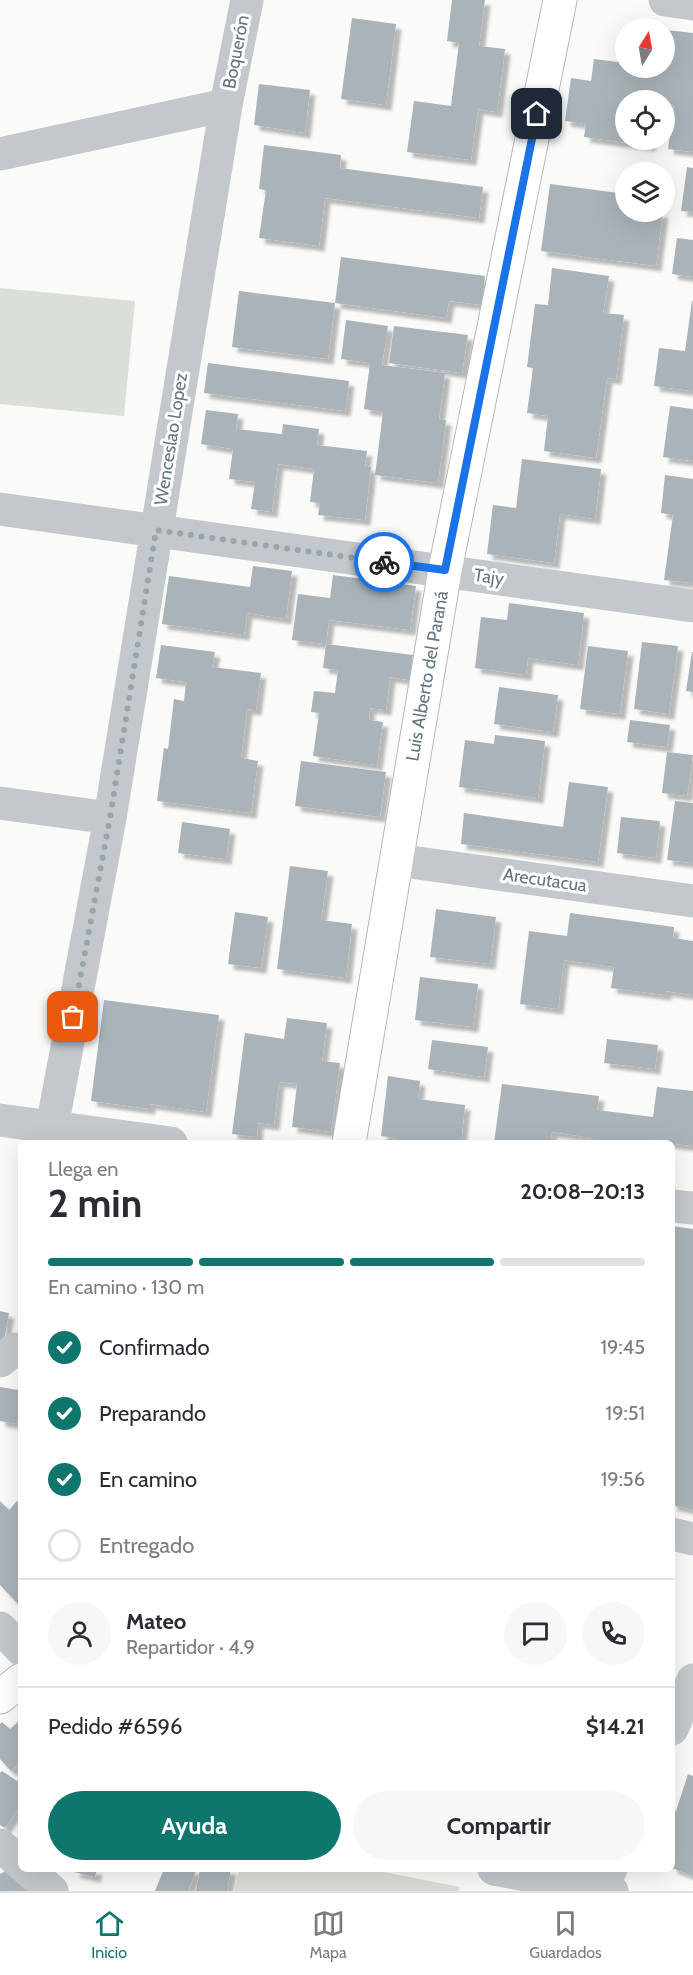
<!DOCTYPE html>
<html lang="es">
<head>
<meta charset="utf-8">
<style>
	:root { --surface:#fff; --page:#f7f7f7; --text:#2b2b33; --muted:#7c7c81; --line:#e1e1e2; --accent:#0f766e }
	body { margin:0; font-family:Cabin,sans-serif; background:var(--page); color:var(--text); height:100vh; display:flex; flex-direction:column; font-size:22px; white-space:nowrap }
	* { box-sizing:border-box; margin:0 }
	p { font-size:20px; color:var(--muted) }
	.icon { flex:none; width:33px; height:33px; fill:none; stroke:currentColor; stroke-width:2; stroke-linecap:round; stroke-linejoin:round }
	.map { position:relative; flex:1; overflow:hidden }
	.drawer { position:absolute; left:18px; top:1140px; width:657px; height:732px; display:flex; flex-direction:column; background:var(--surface); border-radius:9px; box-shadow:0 6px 24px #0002 }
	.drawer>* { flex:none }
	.needle { width:39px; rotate:11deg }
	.fabs { position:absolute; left:615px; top:18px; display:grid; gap:12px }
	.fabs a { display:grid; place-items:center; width:60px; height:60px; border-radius:50%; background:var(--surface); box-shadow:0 6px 24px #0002; font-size:30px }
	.pin { position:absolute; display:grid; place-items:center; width:51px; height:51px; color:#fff; margin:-26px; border-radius:12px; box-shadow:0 3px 9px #0006 }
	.courier { position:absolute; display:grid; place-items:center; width:60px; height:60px; margin:-30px; border:4px solid #1a73e8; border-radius:50%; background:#fff; color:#222; box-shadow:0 2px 8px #0007 }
	.summary em { font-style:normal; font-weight:800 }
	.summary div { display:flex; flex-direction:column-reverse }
	.summary { display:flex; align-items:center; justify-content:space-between; height:102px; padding:0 30px }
	h1 { font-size:39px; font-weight:800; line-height:45px }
	.bar { display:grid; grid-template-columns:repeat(4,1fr); gap:9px 6px; align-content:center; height:72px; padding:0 30px }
	.bar i { height:8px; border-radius:4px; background:var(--line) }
	.bar .active { background:var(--accent) }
	.bar p { grid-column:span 4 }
	.line { display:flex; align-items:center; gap:15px; padding:0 30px; border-top:2px solid var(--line) }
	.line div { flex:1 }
	.round { display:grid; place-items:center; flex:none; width:63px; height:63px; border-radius:32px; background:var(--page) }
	ol { padding:0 30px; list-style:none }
	li { display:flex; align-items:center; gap:18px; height:66px }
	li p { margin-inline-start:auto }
	li .icon { padding:6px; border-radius:50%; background:var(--accent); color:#fff; stroke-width:4 }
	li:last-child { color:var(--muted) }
	li i { width:33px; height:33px; border:3px solid var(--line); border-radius:50% }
	.button { display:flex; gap:12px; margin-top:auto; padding:12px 30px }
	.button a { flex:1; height:69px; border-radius:36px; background:var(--accent); color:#fff; font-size:24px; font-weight:800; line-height:69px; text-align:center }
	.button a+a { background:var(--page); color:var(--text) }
	.tabs { display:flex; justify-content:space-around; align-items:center; height:84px; border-top:2px solid var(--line); background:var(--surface); font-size:16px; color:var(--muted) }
	.tabs a { display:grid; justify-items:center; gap:3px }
	.tabs .active { color:var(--accent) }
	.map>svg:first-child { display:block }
	.green { fill:#dadfd7 }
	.building { fill:#aab3b9; filter:url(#shadow) }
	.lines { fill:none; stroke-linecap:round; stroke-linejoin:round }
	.secondary-casing { stroke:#b3babf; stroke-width:35 }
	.minor { stroke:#c3c8cc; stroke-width:33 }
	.tertiary { stroke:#c3c8cc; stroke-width:33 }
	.secondary { stroke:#fff; stroke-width:33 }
	.done { stroke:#99a4ac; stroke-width:6; stroke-dasharray:0 10.8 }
	.route { stroke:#1a73e8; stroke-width:8 }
	.labels { text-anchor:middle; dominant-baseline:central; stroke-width:6; stroke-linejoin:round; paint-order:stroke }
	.street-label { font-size:18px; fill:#657683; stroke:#fff }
</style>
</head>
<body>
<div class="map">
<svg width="693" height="1891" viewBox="0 0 693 1891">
	<defs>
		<filter id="shadow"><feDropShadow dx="5.5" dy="5.5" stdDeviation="1.5" flood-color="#0004"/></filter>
	</defs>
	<rect width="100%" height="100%" fill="#fafaf8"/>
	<path class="green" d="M0 288 135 301 124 416 0 404Z
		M239 1869H368L460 1887 458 1891H235Z"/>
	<path class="building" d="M452 0H485L479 46 505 49 497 112 478 109 471 160 407 152 414 101 451 106 459 43 447 41Z
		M352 18 396 24 386 105 341 99Z
		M666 30 693 33V152L668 149 674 105 664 103V100H626V140H651L650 146 584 137 586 124 565 121 571 78 591 81 594 59 626 63V68H664Z
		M259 84 310 90 305 133 254 125Z
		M264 145 341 155 340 168 483 187 479 218 325 198 319 246 259 238 266 190 259 189Z
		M687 167 693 168V212L681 211Z
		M550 184 626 194V212H663L656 266 541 251Z
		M677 238 693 240V277L672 274Z
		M341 257 485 276 482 305 449 301 446 318 335 303Z
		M552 268 609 276 603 313 624 315 616 379 607 378 596 458 544 451 548 416 527 413 533 368 527 367 535 304 548 305Z
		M239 291 335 303 328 359 232 347Z
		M692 301H693V391L654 386 659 348 685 351Z
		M346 320 388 326 382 365 445 373 439 419 446 420 438 483 375 475 383 412 364 409 370 363 341 359Z
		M394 326 468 335 462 373 389 363Z
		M208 363 349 381 345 411 204 393Z
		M670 406 693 409V461L663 457Z
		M206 410 238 414 236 429 282 434 283 424 319 429 317 445 367 451 365 466 371 467 365 520 318 515 320 503 310 502 314 469 278 464 272 512 251 509 255 482 229 479 233 449 201 444Z
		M522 459 601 469 595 519 560 514 554 563 487 554 493 505 516 508Z
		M665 475 693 479V583L664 580 673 515 661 513Z
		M253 566 292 571 286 619 247 613 244 635 162 624 169 576 250 587Z
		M333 575 416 586 410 630 329 620 326 644 292 640 298 594 330 598Z
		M509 603 584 613 578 665 528 658 526 675 475 668 481 617 507 620Z
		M642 642 678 646 669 714 634 709Z
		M326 644 413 655 409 680 390 677 386 710 370 708 369 720 383 722 377 765 313 756 319 713 311 712 314 691 335 693 338 670 323 668Z
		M161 645 215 652 212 667 261 673 256 710 247 709 241 758 258 761 251 813 157 801 164 748 168 749 174 699 184 701 186 682 156 678Z
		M588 646 628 651 620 714 580 709Z
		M692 652H693V692L686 691Z
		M499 687 558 695 553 732 494 724Z
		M630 720 670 725 667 747 627 742Z
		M495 735 545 741 538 798 459 787 465 740 494 744Z
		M667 752 693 755 687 796 662 793Z
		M301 761 386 772 380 817 295 806Z
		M569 782 608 787 598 862 461 844 464 813 563 827Z
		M675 801 693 803V863L667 860Z
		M621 817 660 821 656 858 617 853Z
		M182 822 230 829 226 859 178 853Z
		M290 866 328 871 321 920 352 924 346 978 277 969Z
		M436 909 496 917 490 964 430 957Z
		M235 912 268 917 261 968 228 964Z
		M570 913 674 927 673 938 693 941V995L666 991V995L611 988 614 967 564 960 558 1009 520 1004 529 931 567 936Z
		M420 977 478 984 473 1027 415 1020Z
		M104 1000 219 1015 206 1112 150 1104V1109L91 1101Z
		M287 1018 327 1023 322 1061 340 1063 331 1132 292 1127 297 1084 279 1082 274 1125 258 1123 257 1137 232 1134 245 1033 284 1039Z
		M607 1039 658 1045 655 1069 604 1063Z
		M432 1040 488 1047 484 1077 428 1069Z
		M388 1076 420 1081 418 1099 465 1105 461 1143H394L395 1138 381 1136Z
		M502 1084 599 1096 597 1110 653 1117 657 1087 693 1091V1146L650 1141V1143H593V1138L552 1132 550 1143H494Z
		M672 1226 693 1229V1510L672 1505Z
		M0 1311 9 1313 3 1346 0 1345Z
		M20 1378 21 1406 17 1424 0 1421V1387L18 1390Z
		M0 1501 9 1510 17 1501 21 1505V1603L19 1605 0 1585Z
		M21 1719V1762L11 1771 0 1759V1724L2 1722 10 1729Z
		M2 1771 17 1781 21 1774V1805L5 1828 0 1825V1773Z
		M688 1774 693 1776V1876L672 1868V1810L676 1811Z
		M75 1869H97L95 1877 74 1872Z
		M164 1869H197L188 1891H155Z
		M200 1869H231L227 1891H196Z
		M7 1870 29 1891H0V1874Z"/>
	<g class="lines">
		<g class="secondary-casing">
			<path id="secondary" d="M349 1143 445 570 560 0
				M0 1697 21 1680"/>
		</g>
		<path class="minor" d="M665 0 693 4
			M0 154 226 105
			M0 803 110 818
			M396 860 693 901
			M0 1120 171 1143
			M52 1127 110 818 226 105 247 0
			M0 1361 15 1349
			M672 1534 693 1539
			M0 1628 21 1649
			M0 1845 21 1864
			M27 1869 52 1891
			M494 1869 612 1891"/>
		<path class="tertiary" d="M0 509 693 606
			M672 1206 693 1208
			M672 1729 693 1680
			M601 1891 611 1869"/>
		<use href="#secondary" class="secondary"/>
	</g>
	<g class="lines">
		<path class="done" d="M73 1017 110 818 156 530 384 562"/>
		<path class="route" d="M384 562 445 570 537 114"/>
	</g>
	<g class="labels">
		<g class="street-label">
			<text transform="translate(236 52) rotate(-79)">Boquerón</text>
			<text transform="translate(171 439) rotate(-81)">Wenceslao Lopez</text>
			<text transform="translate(489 577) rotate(8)">Tajy</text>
			<text transform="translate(427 676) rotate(-80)">Luis Alberto del Paraná</text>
			<text transform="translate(545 880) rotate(8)">Arecutacua</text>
		</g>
	</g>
</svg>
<div class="fabs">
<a><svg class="needle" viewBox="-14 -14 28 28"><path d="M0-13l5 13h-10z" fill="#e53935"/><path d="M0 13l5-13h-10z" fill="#7c7c81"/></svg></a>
<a><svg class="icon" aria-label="locate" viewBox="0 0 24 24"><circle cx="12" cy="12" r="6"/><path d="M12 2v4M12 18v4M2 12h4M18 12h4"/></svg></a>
<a><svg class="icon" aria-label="layers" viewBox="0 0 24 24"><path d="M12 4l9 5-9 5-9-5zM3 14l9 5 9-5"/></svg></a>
</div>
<div class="pin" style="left:73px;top:1017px;background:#ea580c"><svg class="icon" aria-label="bag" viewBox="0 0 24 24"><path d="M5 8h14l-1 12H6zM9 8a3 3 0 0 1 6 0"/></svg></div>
<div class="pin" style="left:537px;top:114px;background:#1f2937"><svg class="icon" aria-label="home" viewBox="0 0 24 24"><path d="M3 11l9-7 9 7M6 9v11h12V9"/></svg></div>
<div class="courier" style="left:384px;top:562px"><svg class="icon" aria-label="bike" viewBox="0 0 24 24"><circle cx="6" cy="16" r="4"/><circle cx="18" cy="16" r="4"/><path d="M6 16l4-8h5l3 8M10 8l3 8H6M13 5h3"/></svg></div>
<section class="drawer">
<div class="summary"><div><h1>2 min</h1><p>Llega en</p></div><em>20:08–20:13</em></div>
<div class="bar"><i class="active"></i><i class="active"></i><i class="active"></i><i></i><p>En camino · 130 m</p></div>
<ol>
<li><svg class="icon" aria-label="check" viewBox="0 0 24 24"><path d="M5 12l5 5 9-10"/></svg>Confirmado<p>19:45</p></li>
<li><svg class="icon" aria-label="check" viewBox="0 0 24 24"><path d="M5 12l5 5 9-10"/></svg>Preparando<p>19:51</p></li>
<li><svg class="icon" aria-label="check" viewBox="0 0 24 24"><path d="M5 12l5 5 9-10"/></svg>En camino<p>19:56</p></li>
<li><i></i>Entregado</li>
</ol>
<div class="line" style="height:108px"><a class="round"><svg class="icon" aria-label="person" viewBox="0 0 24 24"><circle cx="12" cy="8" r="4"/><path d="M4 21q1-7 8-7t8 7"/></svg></a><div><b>Mateo</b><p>Repartidor · 4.9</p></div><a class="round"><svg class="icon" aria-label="chat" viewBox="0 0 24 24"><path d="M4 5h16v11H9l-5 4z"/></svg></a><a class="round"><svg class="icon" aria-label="phone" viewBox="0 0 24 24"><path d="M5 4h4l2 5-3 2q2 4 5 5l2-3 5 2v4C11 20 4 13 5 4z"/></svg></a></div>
<div class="line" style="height:78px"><div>Pedido #6596</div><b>$14.21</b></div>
<div class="button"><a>Ayuda</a><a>Compartir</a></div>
</section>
</div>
<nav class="tabs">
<a class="active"><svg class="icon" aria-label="home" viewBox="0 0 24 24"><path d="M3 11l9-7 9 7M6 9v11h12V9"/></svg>Inicio</a>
<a><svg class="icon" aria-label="map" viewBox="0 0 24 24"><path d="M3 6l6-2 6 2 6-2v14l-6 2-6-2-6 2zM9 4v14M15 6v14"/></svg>Mapa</a>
<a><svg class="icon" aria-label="saved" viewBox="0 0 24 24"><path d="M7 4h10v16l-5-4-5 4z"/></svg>Guardados</a>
</nav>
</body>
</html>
